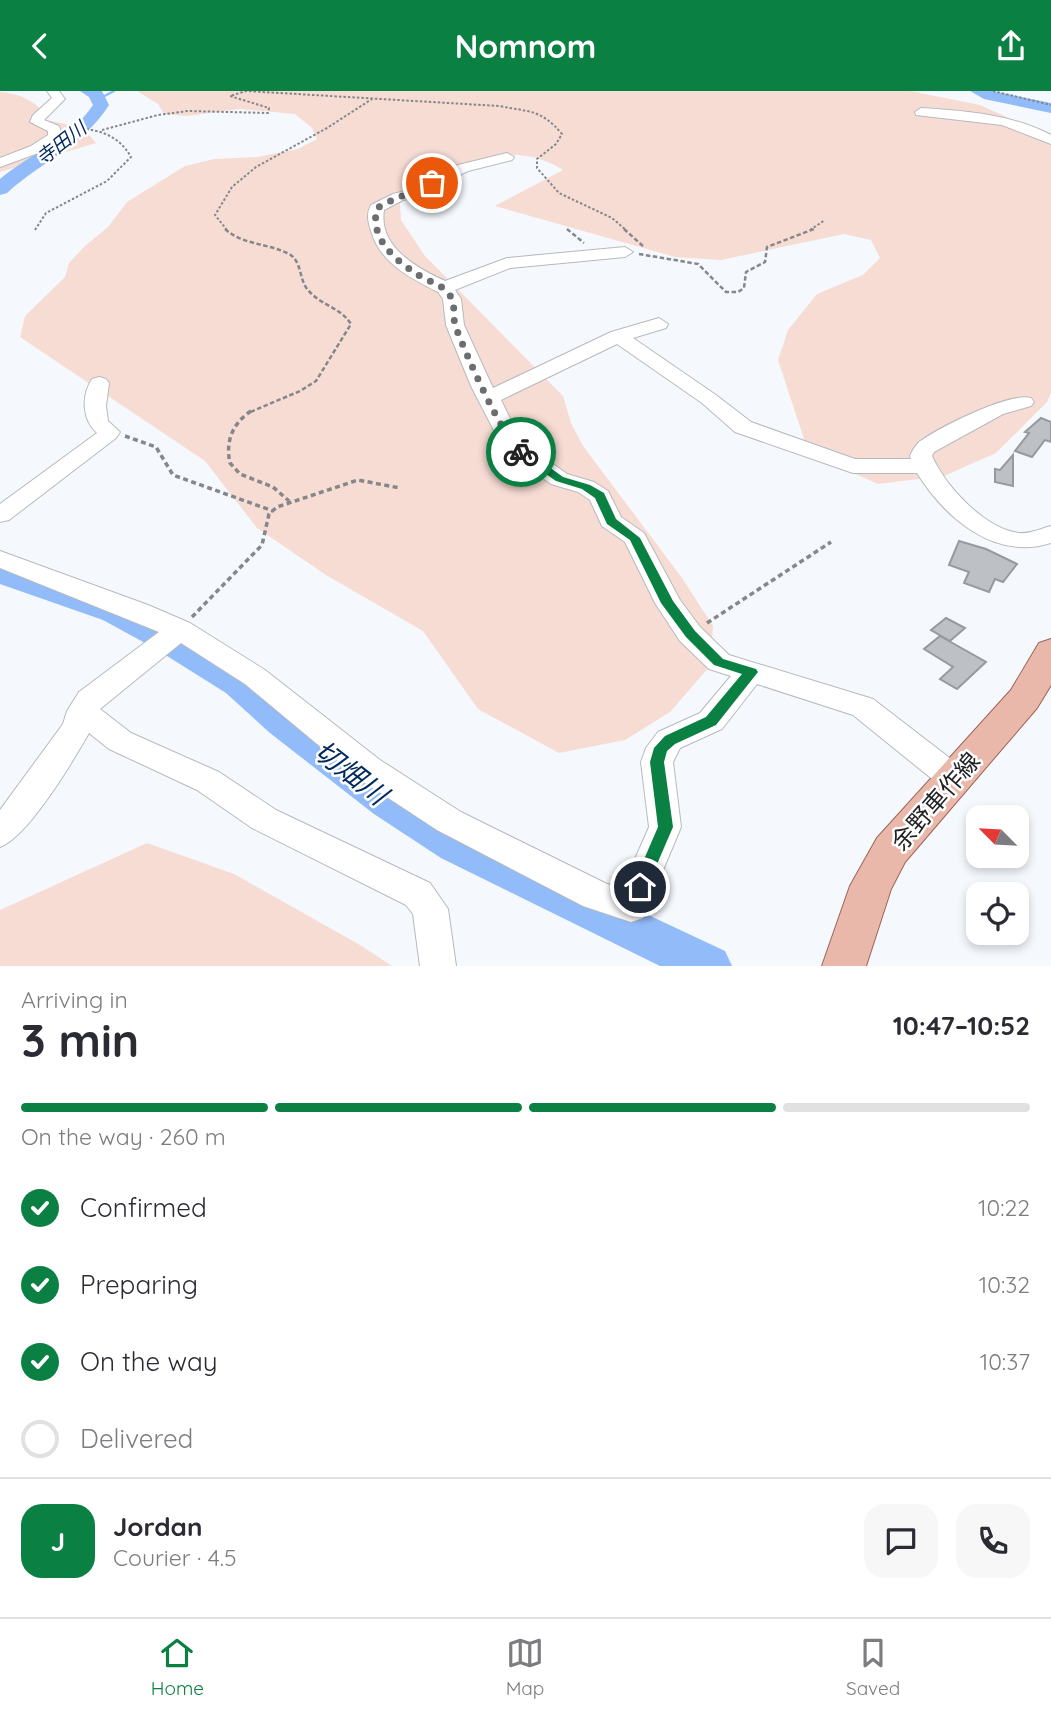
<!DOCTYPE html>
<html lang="en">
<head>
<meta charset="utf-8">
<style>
	:root { --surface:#fff; --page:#f7f7f7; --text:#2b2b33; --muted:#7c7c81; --line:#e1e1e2; --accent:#0b8043 }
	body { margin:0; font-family:Quicksand,"Noto Sans JP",sans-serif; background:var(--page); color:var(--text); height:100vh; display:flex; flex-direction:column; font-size:26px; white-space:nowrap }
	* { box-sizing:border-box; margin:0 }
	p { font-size:23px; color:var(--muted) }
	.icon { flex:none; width:38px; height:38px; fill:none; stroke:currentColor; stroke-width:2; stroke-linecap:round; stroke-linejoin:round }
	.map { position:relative; height:875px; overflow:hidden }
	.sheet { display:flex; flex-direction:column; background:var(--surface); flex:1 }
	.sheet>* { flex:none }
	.needle { width:46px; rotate:294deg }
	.fabs { position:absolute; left:966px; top:714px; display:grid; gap:14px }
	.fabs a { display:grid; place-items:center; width:63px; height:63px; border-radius:14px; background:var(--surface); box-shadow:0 4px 10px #0003; font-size:35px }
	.pin { position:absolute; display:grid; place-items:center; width:60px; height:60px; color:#fff; margin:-30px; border:4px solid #fff; border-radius:50%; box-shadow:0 2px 7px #0007 }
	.courier { position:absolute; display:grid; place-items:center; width:70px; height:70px; margin:-35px; border:5px solid #0b8043; border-radius:50%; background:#fff; color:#222; box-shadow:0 2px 9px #0007 }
	.head em { font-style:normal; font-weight:800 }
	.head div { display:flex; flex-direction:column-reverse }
	.head { display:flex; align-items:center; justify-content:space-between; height:119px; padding:0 21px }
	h1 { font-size:46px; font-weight:800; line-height:52px }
	.bar { display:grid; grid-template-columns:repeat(4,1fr); gap:10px 7px; align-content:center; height:84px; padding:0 21px }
	.bar i { height:9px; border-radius:5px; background:var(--line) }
	.bar .on { background:var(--accent) }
	.bar p { grid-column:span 4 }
	.line { display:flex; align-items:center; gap:18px; padding:0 21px; border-top:2px solid var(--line) }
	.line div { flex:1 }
	.round { display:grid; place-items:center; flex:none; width:74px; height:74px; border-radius:21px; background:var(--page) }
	ol { padding:0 21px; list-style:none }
	li { display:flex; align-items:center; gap:21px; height:77px }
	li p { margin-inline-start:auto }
	li .icon { padding:7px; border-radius:50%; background:var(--accent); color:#fff; stroke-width:4 }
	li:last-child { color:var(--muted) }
	li i { width:38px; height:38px; border:4px solid var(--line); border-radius:50% }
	header { display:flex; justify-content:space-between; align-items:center; height:91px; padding:0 21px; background:var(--accent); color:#fff; font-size:32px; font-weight:800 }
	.tabs { display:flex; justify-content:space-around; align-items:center; height:98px; border-top:2px solid var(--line); background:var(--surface); font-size:19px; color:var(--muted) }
	.tabs a { display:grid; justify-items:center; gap:4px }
	.tabs .on { color:var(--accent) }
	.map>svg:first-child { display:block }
	.green { fill:#f7dcd4 }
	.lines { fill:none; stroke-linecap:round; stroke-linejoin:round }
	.stream { stroke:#91bbf9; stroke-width:2.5 }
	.river { fill:#91bbf9; fill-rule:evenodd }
	.building { fill:#bdc0c5; stroke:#96999d; stroke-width:2 }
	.minor-casing { stroke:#b6babe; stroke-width:2 }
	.major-casing { stroke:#9b6556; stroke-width:2 }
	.path-far2 { stroke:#85878a; stroke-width:2; stroke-dasharray:2.5 2; stroke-linecap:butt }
	.path-far1 { stroke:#85878a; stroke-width:2.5; stroke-dasharray:4.5 2.5; stroke-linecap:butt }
	.path { stroke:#85878a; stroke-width:3.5; stroke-dasharray:5 3.5; stroke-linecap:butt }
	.minor { fill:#fff; fill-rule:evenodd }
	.major { fill:#eab8aa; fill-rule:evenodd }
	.route { fill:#0b8043 }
	.done { stroke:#6b6d70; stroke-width:7; stroke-dasharray:0 12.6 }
	.labels { text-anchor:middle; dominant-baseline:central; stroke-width:5; stroke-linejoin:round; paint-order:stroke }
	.far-water-label { font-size:19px; font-style:italic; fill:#01285d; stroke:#fff }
	.near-street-label { font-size:24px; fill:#212224; stroke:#fff }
	.near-water-label { font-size:28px; font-style:italic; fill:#01285d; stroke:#fff }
</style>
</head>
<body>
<header><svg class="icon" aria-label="back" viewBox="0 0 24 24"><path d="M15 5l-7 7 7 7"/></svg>Nomnom<svg class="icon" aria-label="share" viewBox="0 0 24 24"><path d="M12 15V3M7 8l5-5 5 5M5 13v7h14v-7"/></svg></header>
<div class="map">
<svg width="1051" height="875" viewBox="0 0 1051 875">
	<rect width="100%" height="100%" fill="#f5f8fd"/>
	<path class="green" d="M137 0H910L980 14 1051 46V302L1047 311 996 362 944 385 878 393 809 363 778 269 788 239 817 203 863 184 880 167 871 149 844 143 721 169 675 166 495 115 563 79C509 44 443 75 400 112L401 129 425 165 563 305 571 332 583 355 682 487 713 535 710 575 670 621 625 649 559 662 478 618 423 540 326 484 257 437 205 370 20 246 25 225 65 186 69 172 85 155 108 136 127 111 185 75 214 68 257 66 298 58 317 48 312 37 295 23 239 18 187 25 164 23 158 13Z
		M0 1C18 2 41 11 47 29L83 37 96 52 0 81Z
		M147 752 234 783 360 854 392 875H0V819Z"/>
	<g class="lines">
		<path class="stream" d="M99 8 114 0"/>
		<path class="river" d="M80 0H102L109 14C84 54 41 71 7 102L0 104V88C31 62 70 48 93 14L89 6Z
			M970 0H992L1051 12V22L984 8Z
			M0 470 127 513 182 540 252 584 298 622 404 699 471 741 725 860 732 875H660L441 767 374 723 270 642 226 602 156 558 103 529 0 493Z"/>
	</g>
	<path class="building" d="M1041 327 1051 331V351L1045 349 1032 366 1015 360 1029 342 1025 341Z
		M1013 364V395L995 391V378L1000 379Z
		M959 450 986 458 1017 473 1003 491 995 488 989 501 964 492 969 481 949 474Z
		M946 527 965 537 950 550 931 539Z
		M940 545 986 571 957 598 940 588 953 576 924 558Z"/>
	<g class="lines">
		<g class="minor-casing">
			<path id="minor" d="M47 0H59L65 8 44 29 59 35 62 45 41 61 0 76V67L31 55 48 44V40L30 31 33 24 52 7Z
				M921 17C966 20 1011 23 1051 44V53L1002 34 916 24 915 21Z
				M507 62 514 66 512 69 468 80 440 94 438 101 403 109 384 119C378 156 417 177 445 190L507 167 625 156 633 161 625 166 510 177 455 199 461 208 464 234 493 297 611 241 659 227 668 233 666 237 633 247 716 304 751 331 855 368H911L910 365C912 360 915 355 919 351 938 337 1009 301 1031 307L1034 311 1031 315 1003 323 934 361 932 365C945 395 985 438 1019 442 1030 443 1040 438 1051 435V452C995 470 945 427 917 382H853L735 341 702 312 617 253 501 309 521 350 567 383 594 391 608 400 621 426 644 442 680 509 700 536 729 564 873 608 964 678 969 687 964 696 953 699 942 696 853 624 757 593 722 638 680 657 673 671 681 736 643 827 631 831 583 815 437 739 358 687 245 593 181 552 100 618 131 642 219 681 276 719 430 792 448 818 456 875H420L413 823 406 814 252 737 197 699 109 658 89 642C73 670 28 746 0 756V719L63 633 67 620 79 601 159 541 0 477V460L148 514 190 532 265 579 380 669 461 721 605 792 622 798 649 736 641 671 646 657 658 641 700 622 731 585 709 578 680 550 655 512 625 451 602 435 590 409 578 401 551 393 504 359 471 295 446 234 443 208 438 201C410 187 380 172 371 140 368 130 366 123 371 114L393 103 425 95 427 89 458 74Z
				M99 286 106 288 109 292 106 315 108 330 120 341 116 347 9 429 0 431V413L97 342C82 329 81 305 92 288Z"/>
		</g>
		<g class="major-casing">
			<path id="major" d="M1051 548V594L1037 617 905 771 891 798 866 875H822L850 795 877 747 1011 599 1039 552Z"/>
		</g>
		<path class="path-far2" d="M993 0 1051 14
			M102 39 158 24 188 20 268 22 269 17 230 5 246 0 499 15C529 21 541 18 562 43L556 53 537 68V77L559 102 612 127 626 139
			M35 139 46 122 107 90 131 66C117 41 93 37 66 37
			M227 139 215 124 232 96 256 76 327 37 372 8
			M810 139 825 129"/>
		<path class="path-far1" d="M225 138C243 154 266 152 287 162 303 169 298 188 308 199 320 214 340 216 351 233L316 290 300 300 248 322
			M567 138 584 152
			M624 138 644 156
			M639 163 698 173 726 201H738L744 197 746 181 765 171 767 156 814 138"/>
		<path class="path" d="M251 320C233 332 225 350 230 372L240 383 273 396 289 410
			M125 345 156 356 173 384 273 420
			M192 526 262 454 269 423 277 416 358 389 400 397
			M707 532 831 451"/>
		<use href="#minor" class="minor"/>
		<use href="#major" class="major"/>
	</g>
	<path class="route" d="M517 358H524L563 386 590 394 604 402 616 428 640 447 673 510 695 540 723 568 756 578 758 581 716 634 675 653 667 660 664 671 673 736 645 801H634L632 796 658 736 650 671 654 657 665 645 706 626 742 583 714 574 686 546 661 512 630 449 607 433 595 407 582 398 556 390 517 363Z"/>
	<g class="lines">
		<path class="done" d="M432 92 433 98 398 106 377 117C369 148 396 170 420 185 431 192 443 193 451 206 456 215 452 227 456 237 466 263 502 346 521 361"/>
	</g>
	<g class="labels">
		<g class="far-water-label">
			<text transform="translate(61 52) rotate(-38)">寺田川</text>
		</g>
		<g class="near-street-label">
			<text transform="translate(935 710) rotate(-49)">余野車作線</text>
		</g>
		<g class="near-water-label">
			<text transform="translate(351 681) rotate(38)">切畑川</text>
		</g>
	</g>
</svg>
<div class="fabs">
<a><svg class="needle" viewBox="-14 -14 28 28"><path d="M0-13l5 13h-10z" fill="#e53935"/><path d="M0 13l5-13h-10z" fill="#7c7c81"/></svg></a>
<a><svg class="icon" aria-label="locate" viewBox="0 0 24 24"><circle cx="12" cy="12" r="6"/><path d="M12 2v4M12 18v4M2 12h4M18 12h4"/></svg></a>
</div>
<div class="pin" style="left:432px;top:92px;background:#ea580c"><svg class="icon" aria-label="bag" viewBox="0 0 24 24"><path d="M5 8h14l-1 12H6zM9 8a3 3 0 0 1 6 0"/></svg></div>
<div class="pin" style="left:640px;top:796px;background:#1f2937"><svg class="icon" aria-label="home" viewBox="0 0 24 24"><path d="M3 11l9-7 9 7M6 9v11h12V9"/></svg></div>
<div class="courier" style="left:521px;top:361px"><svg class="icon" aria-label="bike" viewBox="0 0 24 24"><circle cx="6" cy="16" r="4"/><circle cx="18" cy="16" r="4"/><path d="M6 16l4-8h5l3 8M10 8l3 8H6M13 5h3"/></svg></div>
</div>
<section class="sheet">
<div class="head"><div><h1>3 min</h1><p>Arriving in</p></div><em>10:47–10:52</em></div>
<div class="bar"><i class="on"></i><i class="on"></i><i class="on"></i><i></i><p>On the way · 260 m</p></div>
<ol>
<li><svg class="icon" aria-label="check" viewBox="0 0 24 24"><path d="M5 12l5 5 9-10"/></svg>Confirmed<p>10:22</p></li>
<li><svg class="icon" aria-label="check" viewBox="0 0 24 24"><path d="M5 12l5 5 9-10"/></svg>Preparing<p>10:32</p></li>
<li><svg class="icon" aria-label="check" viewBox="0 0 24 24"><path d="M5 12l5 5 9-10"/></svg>On the way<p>10:37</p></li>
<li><i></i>Delivered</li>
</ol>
<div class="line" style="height:126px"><b class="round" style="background:var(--accent);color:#fff">J</b><div><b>Jordan</b><p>Courier · 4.5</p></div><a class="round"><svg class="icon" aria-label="chat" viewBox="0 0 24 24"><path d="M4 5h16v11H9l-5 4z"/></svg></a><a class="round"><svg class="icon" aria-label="phone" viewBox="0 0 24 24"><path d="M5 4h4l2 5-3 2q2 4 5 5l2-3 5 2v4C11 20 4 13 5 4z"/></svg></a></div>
</section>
<nav class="tabs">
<a class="on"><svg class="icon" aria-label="home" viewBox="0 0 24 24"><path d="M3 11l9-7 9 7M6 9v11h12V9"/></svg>Home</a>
<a><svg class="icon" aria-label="map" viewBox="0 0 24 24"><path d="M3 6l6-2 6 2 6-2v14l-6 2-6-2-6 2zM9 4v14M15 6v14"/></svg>Map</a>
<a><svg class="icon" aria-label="saved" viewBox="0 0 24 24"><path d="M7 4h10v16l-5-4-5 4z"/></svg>Saved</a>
</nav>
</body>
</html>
